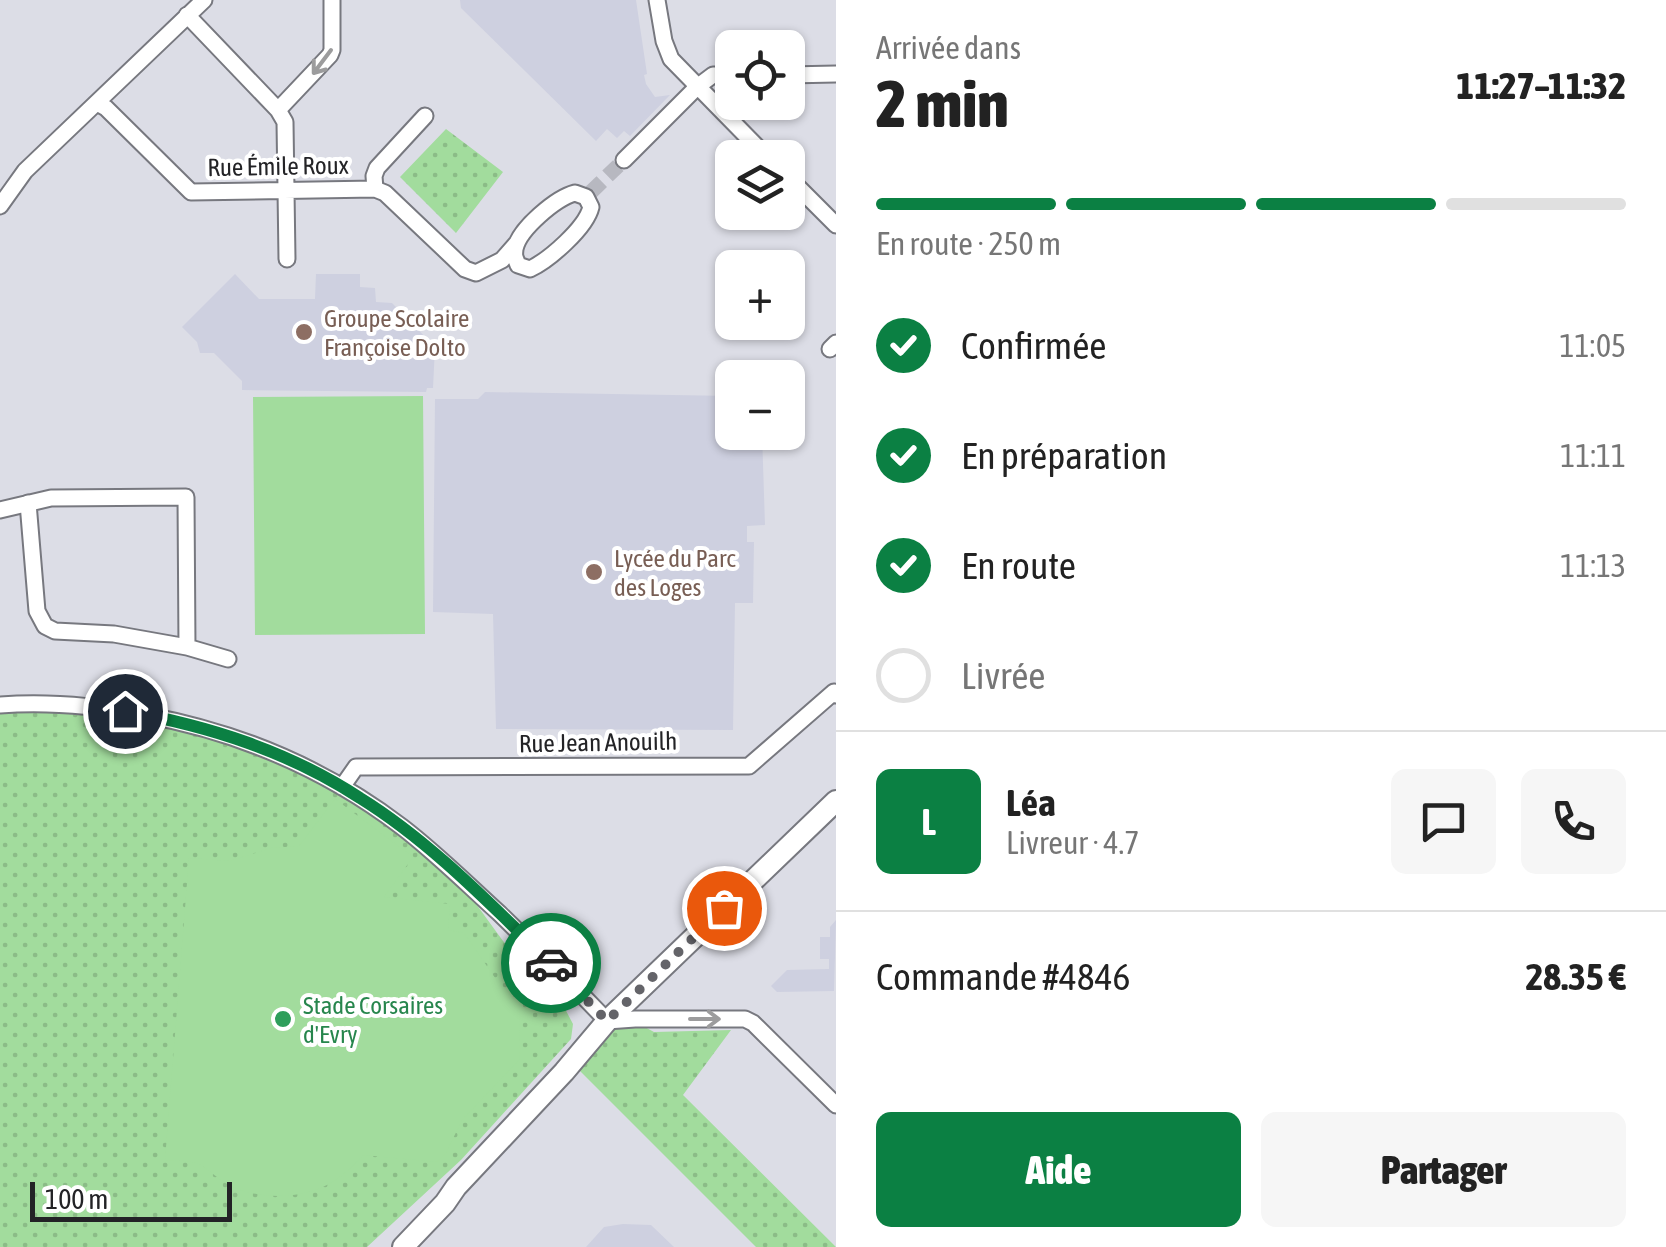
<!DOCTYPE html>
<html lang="fr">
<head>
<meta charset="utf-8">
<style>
	:root { --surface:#fff; --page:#f6f6f6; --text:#222; --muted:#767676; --line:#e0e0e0; --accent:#0b8043 }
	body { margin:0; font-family:"Asap Condensed",sans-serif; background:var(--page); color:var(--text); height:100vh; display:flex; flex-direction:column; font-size:38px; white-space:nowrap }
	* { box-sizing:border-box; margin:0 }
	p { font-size:32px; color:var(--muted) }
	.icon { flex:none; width:55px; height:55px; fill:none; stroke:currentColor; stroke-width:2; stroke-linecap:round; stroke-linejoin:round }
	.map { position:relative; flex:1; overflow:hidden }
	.panel { display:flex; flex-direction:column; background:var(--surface); width:830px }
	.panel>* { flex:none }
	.buttons { position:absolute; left:715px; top:30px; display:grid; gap:20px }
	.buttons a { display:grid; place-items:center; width:90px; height:90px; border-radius:15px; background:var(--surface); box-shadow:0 2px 8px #0004; font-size:50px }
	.scale { position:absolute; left:30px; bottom:25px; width:202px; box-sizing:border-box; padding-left:10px; border:5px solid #232326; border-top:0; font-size:28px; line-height:35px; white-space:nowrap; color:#232326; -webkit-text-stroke:8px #fff; paint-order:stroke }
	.pin { position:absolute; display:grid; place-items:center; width:85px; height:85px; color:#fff; margin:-42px; border:5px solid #fff; border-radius:50%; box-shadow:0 2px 10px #0007 }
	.courier { position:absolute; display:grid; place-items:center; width:100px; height:100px; margin:-50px; border:8px solid #0b8043; border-radius:50%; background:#fff; color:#222; box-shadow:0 2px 12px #0007 }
	.summary em { font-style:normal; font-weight:800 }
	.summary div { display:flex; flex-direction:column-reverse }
	.summary { display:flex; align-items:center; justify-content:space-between; height:170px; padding:0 40px }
	h1 { font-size:65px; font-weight:800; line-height:75px }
	.bar { display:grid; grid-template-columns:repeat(4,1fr); gap:15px 10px; align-content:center; height:120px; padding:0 40px }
	.bar i { height:12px; border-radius:8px; background:var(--line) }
	.bar .selected { background:var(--accent) }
	.bar p { grid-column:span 4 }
	.line { display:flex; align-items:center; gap:25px; padding:0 40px; border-top:2px solid var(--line) }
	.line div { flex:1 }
	.round { display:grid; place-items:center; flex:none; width:105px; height:105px; border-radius:15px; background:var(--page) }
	ol { padding:0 40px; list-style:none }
	li { display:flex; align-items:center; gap:30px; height:110px }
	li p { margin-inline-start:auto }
	li .icon { padding:10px; border-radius:50%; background:var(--accent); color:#fff; stroke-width:4 }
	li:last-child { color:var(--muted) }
	li i { width:55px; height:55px; border:5px solid var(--line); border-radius:50% }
	.button { display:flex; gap:20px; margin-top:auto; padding:20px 40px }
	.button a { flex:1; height:115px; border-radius:15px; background:var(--accent); color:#fff; font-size:40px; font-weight:800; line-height:115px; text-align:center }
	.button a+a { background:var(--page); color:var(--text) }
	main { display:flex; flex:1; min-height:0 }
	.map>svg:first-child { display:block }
	.built { fill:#ced0e0 }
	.grass { fill:url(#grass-dots) }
	.garden { fill:#a2dc9d }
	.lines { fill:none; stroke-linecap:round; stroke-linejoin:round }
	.minor-tunnel { stroke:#b7b8c0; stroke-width:15; stroke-dasharray:15 8; stroke-linecap:butt }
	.minor-casing { stroke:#77787f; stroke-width:19 }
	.secondary-casing { stroke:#77787f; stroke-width:24 }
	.minor { stroke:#fff; stroke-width:15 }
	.secondary { stroke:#fff; stroke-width:20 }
	.oneway { stroke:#9c9c9d }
	.done { stroke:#646469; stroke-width:10; stroke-dasharray:0 18 }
	.route { stroke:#0b8043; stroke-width:12 }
	.education-dot { fill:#8d6e63; stroke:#fff; stroke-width:4 }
	.leisure-dot { fill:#2e9e5b; stroke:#fff; stroke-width:4 }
	.labels { text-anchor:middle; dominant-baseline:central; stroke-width:8; stroke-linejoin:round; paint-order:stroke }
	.street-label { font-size:25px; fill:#232326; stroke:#fff }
	.education-label { font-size:25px; fill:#785e54; stroke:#fff; text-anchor:start }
	.leisure-label { font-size:25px; fill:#27864d; stroke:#fff; text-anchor:start }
</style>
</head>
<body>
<main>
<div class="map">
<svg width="836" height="1247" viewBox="0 0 836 1247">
	<defs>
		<pattern id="grass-dots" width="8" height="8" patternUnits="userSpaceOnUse" patternTransform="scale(2.5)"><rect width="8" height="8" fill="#a2dc9d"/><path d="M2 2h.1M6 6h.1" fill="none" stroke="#8bbc87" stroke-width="1.8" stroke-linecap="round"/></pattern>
	</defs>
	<rect width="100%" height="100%" fill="#dcdde6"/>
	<path class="built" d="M460 0H636L647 74 644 75 646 84 655 97 670 95 630 136 624 131 617 138 607 129 596 141 461 8Z
		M235 274 259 299H315L316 274H360V287L375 288 376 302 392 303 435 347 433 388H427L426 392 242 390V381L214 353H200L197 342 182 327Z
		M485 392 732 396V432L762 433 765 525 747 526V542H754L753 603H735L733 730 496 729 493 614 433 612 435 399H478Z
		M836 920 834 991 777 992 771 986 787 970 829 969V959H820V937H830V927Z
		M623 1224 651 1225 674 1247H586L604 1227Z"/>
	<path class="grass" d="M446 129 503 172 456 233 400 177Z
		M0 706 125 711 312 771 447 864 503 941 563 1005 573 1024 571 1039 461 1160 367 1247H0Z
		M643 1026 654 1032 731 1030 683 1095 836 1247H756L578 1069 617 1027Z"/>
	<path class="garden" d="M423 396 425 634 255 635 253 397Z
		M335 799 413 857 384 897 450 904 448 930 464 933 520 1014 519 1060 462 1120 446 1153 437 1162 363 1155C354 1165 345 1174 334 1181 306 1199 265 1200 235 1188 220 1182 207 1167 196 1163 187 1160 174 1161 165 1160L189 858 230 861 271 848 299 846Z"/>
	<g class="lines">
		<path class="minor-tunnel" d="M591 192 624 160"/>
		<g class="minor-casing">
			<path id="minor" d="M657 0 664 41 671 59 768 158
				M187 15 278 110 285 122 287 259
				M788 75 836 74
				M97 103 106 108 191 192 375 189 385 193 465 269 476 273 502 260 516 244
				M278 110 330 55 332 50V0
				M624 160 697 87 713 75H732
				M788 177 836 225
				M375 189 374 176 377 168 425 116
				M575 193 586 197 591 207C586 228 549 260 530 269L518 265C515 257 514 257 515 249 519 229 556 198 575 193Z
				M0 206 25 171 204 0
				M830 349 836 343
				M28 503 37 611 45 626 55 631 114 634 187 647 228 659
				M0 510 51 498 186 497 187 647
				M0 705C48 701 97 706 145 715 238 732 326 769 402 827 436 853 467 884 499 913 536 949 572 984 607 1021L635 1019H745L753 1023 836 1105
				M342 787 356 767 749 766 834 692 836 695"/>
		</g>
		<g class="secondary-casing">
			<path id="secondary" d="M403 1247 445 1203 456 1187 564 1072 607 1021 836 801"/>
		</g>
		<use href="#minor" class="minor"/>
		<use href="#secondary" class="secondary"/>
	</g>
	<defs><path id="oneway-shaft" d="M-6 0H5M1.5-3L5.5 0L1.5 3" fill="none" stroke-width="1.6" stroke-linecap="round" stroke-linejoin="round" transform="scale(2.5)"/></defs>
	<g class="oneway">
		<use href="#oneway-shaft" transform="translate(322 62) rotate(127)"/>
		<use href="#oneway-shaft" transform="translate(705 1019)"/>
	</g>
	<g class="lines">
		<path class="done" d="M551 963 607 1021 724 908"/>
		<path class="route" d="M125 711C209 726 288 751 360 798 431 842 491 905 551 963"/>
	</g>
	<g class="education-dot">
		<circle cx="304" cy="332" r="10"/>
		<circle cx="594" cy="572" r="10"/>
	</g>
	<circle class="leisure-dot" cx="283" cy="1019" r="10"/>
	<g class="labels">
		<g class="street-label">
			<text transform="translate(278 166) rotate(-1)">Rue Émile Roux</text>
			<text transform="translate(598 742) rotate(-1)">Rue Jean Anouilh</text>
		</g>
		<g class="education-label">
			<text x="324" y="318">Groupe Scolaire<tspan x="324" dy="29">Françoise Dolto</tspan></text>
			<text x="614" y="558">Lycée du Parc<tspan x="614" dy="29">des Loges</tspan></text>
		</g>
		<g class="leisure-label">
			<text x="303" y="1005">Stade Corsaires<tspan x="303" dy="29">d'Evry</tspan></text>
		</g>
	</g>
</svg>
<div class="buttons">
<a><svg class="icon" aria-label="locate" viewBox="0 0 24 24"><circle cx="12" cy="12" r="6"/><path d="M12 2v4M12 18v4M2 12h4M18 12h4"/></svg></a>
<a><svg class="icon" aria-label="layers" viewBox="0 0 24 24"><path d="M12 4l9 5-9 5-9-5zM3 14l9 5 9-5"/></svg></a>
<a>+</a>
<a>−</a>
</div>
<div class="scale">100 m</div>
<div class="pin" style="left:724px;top:908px;background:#ea580c"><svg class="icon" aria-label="bag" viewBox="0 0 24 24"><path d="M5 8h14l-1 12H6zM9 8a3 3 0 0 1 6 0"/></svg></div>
<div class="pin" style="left:125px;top:711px;background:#1f2937"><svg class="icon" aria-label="home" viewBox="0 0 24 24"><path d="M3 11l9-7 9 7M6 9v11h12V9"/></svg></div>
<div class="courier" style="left:551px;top:963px"><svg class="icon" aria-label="car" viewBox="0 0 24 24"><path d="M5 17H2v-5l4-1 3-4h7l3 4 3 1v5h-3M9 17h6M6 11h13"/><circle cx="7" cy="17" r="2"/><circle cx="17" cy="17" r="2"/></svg></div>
</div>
<section class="panel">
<div class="summary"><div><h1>2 min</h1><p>Arrivée dans</p></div><em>11:27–11:32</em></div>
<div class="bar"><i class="selected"></i><i class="selected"></i><i class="selected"></i><i></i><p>En route · 250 m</p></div>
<ol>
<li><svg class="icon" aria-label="check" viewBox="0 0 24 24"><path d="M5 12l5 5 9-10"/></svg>Confirmée<p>11:05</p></li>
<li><svg class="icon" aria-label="check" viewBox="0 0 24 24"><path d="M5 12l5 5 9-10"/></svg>En préparation<p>11:11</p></li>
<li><svg class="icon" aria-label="check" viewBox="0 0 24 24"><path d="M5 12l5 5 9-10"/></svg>En route<p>11:13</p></li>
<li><i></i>Livrée</li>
</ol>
<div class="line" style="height:180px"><b class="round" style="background:var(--accent);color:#fff">L</b><div><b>Léa</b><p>Livreur · 4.7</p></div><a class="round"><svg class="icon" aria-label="chat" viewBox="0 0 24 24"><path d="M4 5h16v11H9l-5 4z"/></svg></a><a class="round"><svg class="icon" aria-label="phone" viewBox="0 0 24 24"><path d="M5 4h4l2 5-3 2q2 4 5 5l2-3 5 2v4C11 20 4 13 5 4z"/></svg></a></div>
<div class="line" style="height:130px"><div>Commande #4846</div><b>28.35 €</b></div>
<div class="button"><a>Aide</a><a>Partager</a></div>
</section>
</main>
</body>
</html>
